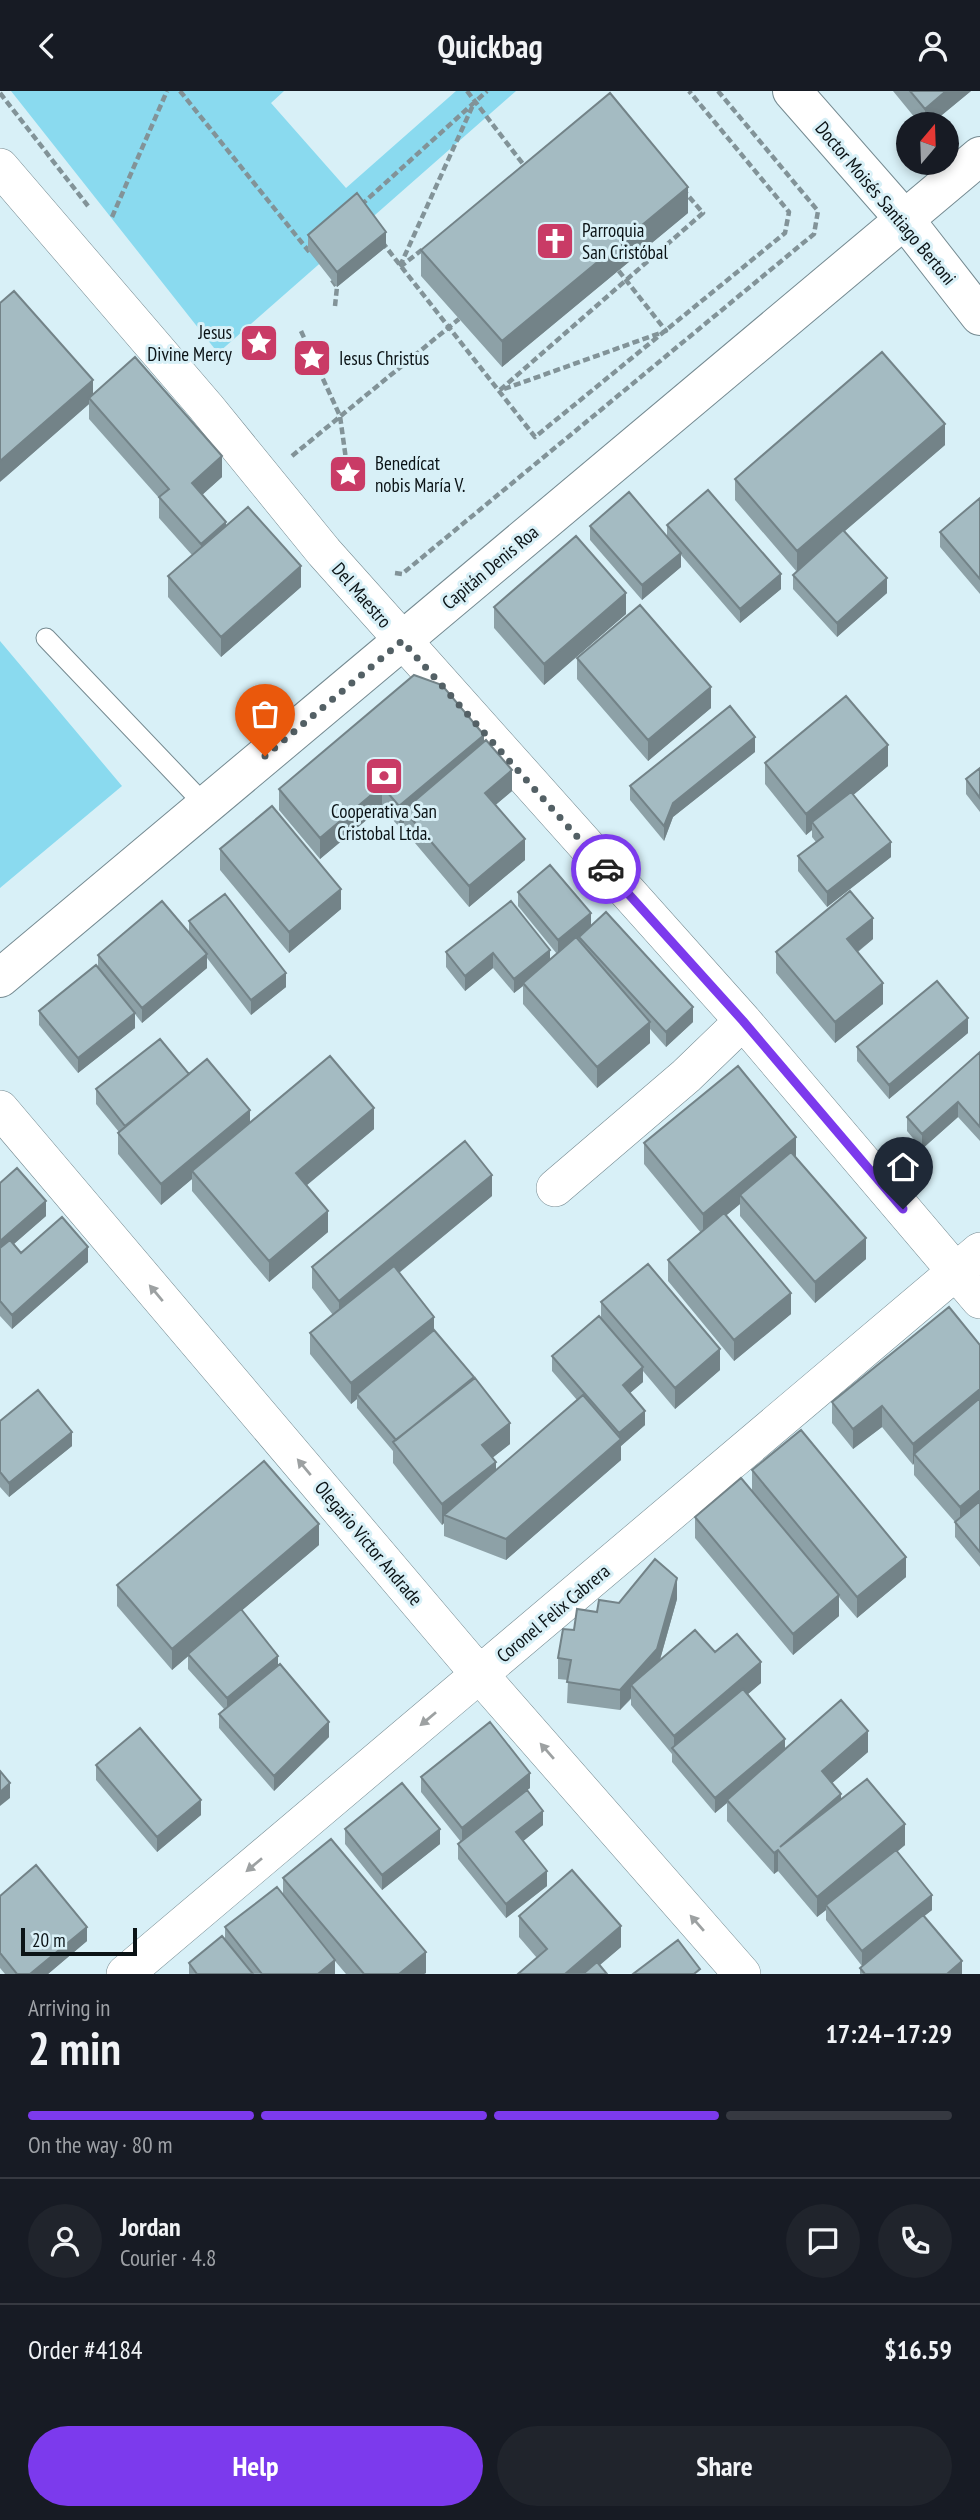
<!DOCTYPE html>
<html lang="en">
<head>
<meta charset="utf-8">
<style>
	:root { --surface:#171b24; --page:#20242c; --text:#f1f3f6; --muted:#9ea1a6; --line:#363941; --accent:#7c3aed }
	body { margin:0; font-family:"PT Sans Narrow",sans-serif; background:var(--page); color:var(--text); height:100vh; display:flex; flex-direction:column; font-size:26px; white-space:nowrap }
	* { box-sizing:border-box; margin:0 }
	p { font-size:23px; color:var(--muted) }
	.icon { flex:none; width:38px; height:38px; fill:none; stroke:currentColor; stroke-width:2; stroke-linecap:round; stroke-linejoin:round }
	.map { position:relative; height:1883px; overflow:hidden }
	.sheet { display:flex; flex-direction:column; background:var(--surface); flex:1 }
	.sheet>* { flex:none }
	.needle { width:46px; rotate:19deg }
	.fabs { position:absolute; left:896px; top:21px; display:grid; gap:14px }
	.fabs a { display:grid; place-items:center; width:63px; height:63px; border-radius:50%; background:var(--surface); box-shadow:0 4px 10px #0003; font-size:35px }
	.scale { position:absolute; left:21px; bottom:18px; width:116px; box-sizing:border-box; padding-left:7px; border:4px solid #0b1316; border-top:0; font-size:19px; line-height:24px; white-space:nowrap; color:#0b1316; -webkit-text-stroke:5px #d8f0f7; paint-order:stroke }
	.pin { position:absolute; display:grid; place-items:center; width:60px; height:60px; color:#fff; margin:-72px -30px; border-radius:50% 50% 50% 0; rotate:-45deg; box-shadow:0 0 7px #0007 }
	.pin .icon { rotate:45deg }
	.courier { position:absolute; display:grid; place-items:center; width:70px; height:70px; margin:-35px; border:5px solid #7c3aed; border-radius:50%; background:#fff; color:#222; box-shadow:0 2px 9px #0007 }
	.summary em { font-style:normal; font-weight:700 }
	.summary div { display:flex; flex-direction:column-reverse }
	.summary { display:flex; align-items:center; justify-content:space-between; height:119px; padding:0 28px }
	h1 { font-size:46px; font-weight:700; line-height:52px }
	.bar { display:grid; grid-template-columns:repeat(4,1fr); gap:10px 7px; align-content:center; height:84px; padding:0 28px }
	.bar i { height:9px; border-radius:5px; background:var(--line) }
	.bar .on { background:var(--accent) }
	.bar p { grid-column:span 4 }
	.line { display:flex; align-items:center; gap:18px; padding:0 28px; border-top:2px solid var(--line) }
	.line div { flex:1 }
	.round { display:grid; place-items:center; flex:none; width:74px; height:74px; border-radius:37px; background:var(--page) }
	.cta { display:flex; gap:14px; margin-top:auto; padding:14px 28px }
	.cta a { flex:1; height:80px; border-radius:42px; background:var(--accent); color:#fff; font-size:28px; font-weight:700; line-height:80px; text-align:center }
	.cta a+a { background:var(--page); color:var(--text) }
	header { display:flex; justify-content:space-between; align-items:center; height:91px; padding:0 28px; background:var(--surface); font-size:32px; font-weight:700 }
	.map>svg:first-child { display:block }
	.green { fill:#8adaef }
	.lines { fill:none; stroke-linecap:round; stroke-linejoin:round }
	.service-casing { stroke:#758a91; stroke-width:21 }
	.minor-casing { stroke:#758a91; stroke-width:38 }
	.tertiary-casing { stroke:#758a91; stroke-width:40 }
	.secondary-casing { stroke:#758a91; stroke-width:40 }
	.path { stroke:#829398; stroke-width:4.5; stroke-dasharray:7 3.5; stroke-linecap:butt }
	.service { stroke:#fff; stroke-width:19 }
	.minor { stroke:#fff; stroke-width:37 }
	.tertiary { stroke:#fff; stroke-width:38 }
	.secondary { stroke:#fff; stroke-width:38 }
	.wall { fill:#8da1a7 }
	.shaded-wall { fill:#738388 }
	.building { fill:#a4bbc2; stroke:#738388; stroke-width:2 }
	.oneway { fill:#9da1a2 }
	.done { stroke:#536065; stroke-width:7; stroke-dasharray:0 12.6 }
	.route { stroke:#7c3aed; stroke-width:9 }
	.labels { text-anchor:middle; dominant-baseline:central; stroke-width:6; stroke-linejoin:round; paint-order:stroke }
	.street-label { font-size:19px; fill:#0b1316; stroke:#d8f0f7 }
	.poi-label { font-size:19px; fill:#0b1316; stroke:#d8f0f7; text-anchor:start }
</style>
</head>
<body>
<header><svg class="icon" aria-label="back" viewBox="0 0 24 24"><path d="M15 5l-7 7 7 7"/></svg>Quickbag<svg class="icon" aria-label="person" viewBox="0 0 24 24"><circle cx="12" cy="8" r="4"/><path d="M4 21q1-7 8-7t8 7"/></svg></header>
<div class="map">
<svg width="980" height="1883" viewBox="0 0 980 1883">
	<rect width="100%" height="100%" fill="#d8f0f7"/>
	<path class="green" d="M11 0H284L271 12 346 97 456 0H516L218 262Z
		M0 550 122 695 0 797Z"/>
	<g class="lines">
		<g class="service-casing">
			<path id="service" d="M46 547 206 715"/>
		</g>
		<g class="minor-casing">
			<path id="minor" d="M0 76 206 316 324 461 743 930 980 1209
				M0 1018 480 1584 742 1883
				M555 1097 686 985 743 930
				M125 1883 980 1160"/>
		</g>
		<g class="tertiary-casing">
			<path id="tertiary" d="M792 0 905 129 980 225"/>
		</g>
		<g class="secondary-casing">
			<path id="secondary" d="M0 887 980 65"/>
		</g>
		<path class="path" d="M180 0 311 163
			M467 0 526 77
			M0 2 88 115
			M361 114 487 0
			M112 126 167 0
			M382 151 535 346 785 142 789 121 689 0
			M400 175 473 14
			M400 176 423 158
			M332 189 337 196 335 215
			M301 240 340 325 348 383
			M259 252 279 258
			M504 298 666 240 618 179
			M500 299 703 122 685 101
			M292 365 459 228
			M395 482 402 483 814 143 818 120 718 0"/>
		<use href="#service" class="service"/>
		<use href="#minor" class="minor"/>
		<use href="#tertiary" class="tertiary"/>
		<use href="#secondary" class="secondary"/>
	</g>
	<path class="wall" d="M893 0H971L931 33H920Z
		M688 122 502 276 421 185V159Z
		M308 144 386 156 337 196 308 159Z
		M93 304 222 386 202 404 226 435 301 496 221 566 168 506V485L192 464 159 427V407L89 328V313L0 391Z
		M945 354 845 440 887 502 837 546 793 498V484L797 481 735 409V388Z
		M980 407V503L940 456V441Z
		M667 434 781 498 740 532 681 464V476L642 509 590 449V435L667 446Z
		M494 516 626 523 544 594 494 537Z
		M577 567 711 617 648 670 577 588Z
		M484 651 512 700 495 714 525 769 469 816 404 739V732L399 736 382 716 320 768 279 719V698Z
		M755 661 673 726 664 750 630 709V695Z
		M765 672 888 675 853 704 891 766 827 816 798 780V765L816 751 812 746V739L806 744 765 693Z
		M980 677V721L966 703V688Z
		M220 758 341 818 289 862 220 779Z
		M518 801 591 835 693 931 666 956 650 938V952L597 997 523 913V895L514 902 493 877 465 900 446 876V861L511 810 550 868 557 863 518 815Z
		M189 830 286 896 251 924 207 867V877L142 932 135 923V937L78 982 39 934V920L98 876V864L189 842Z
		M873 848 858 861 883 913 835 952 776 882V861Z
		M968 942 889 1008 857 970V956Z
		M980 961V1050L958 1026 922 1058 907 1040V1026Z
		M189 983 250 1031 374 1038 306 1095 328 1141 269 1191 192 1100V1088L161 1114 118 1063V1042L119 1041 96 1013V998Z
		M644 1052 796 1067 866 1168 815 1212 740 1125V1113L726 1124 791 1223 734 1270 668 1190V1169L701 1142 644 1073Z
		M0 1092 46 1125 14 1153 21 1162 88 1171 12 1238 0 1225Z
		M492 1105 399 1182 434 1239 474 1288 510 1353 492 1367 496 1380 577 1309 552 1280V1265L601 1227V1211L720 1279 675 1318 643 1280V1291L630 1302 645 1334 621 1355V1369L506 1469 444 1445V1432L442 1434 393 1372V1360L357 1317V1308L351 1313 310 1263V1242L333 1224 312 1197V1176Z
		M980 1254V1476L955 1446V1431L914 1384V1372L913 1374 882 1336 853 1358 832 1332V1311Z
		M0 1330 72 1355 9 1406 0 1396Z
		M752 1379 906 1486 857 1527 839 1506V1525L793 1564 695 1447V1426L752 1400Z
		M319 1454 242 1519 278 1575 329 1646 274 1700 219 1637V1623L224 1618 188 1578V1565L172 1579 117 1515V1494Z
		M677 1508 660 1569 715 1561 761 1592 748 1603 785 1658 868 1661 832 1692 841 1708 905 1754 897 1761 932 1819 924 1825 962 1883H860V1877L886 1855 862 1875 826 1829V1819L817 1826 778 1780 774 1783 727 1730V1712L715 1722 672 1671V1663L631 1614V1608L620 1619 567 1612 568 1589 558 1588V1567L574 1539 597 1521 619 1512Z
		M96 1674 201 1724 157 1761 96 1689Z
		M421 1686 530 1697 527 1699 543 1734 523 1750 547 1795 506 1827 458 1768V1753L461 1751 421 1701Z
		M345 1738 440 1753 382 1799 345 1753Z
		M283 1787 426 1882 424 1883H346L335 1870V1883H189V1872L225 1850V1836L283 1803Z
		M0 1805 87 1850 48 1883H5L0 1877Z
		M519 1825 621 1856 600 1874 537 1867 519 1846Z"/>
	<path class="shaded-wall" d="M946 0H971L931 33H925V18Z
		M688 96V122L502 276V250Z
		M386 141V156L337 196V181Z
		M93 289V310L89 307V313L0 391V370Z
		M945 333V354L797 481V460Z
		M222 365V386L192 413V392Z
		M226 431V452L201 473V453Z
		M681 462V476L642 509V494Z
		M301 475V496L221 566V546Z
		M781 483V498L740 532V518Z
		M887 487V502L837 546V532Z
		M626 502V523L544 594V573Z
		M711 596V617L648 670V649Z
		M484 644V664L404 719V732L399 736V715Z
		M755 646V661L673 726 664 750V735L673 712Z
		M888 654V675L815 736 812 731V739L806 744V723Z
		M512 679V700L485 723V702Z
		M382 695V716L320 768V747Z
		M525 748V769L469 816V795Z
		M891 751V766L827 816V801Z
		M341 798V818L289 862V841Z
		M591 822V836L558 864V849Z
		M873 827V848L847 869V848Z
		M550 859V873L523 892V895L514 902V888Z
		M493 862V877L465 900V885Z
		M207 863V877L142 932V917Z
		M286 882V896L251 924V909Z
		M883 892V913L835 952V931Z
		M693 916V931L666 956V941Z
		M135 922V937L78 982V967Z
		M968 927V942L889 1008V994Z
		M650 931V952L597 997V976Z
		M958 1011V1026L922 1058V1043Z
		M374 1017V1038L296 1103V1082Z
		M250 1019V1040L192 1080V1088L161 1114V1093Z
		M796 1046V1067L740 1104V1113L703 1144V1123Z
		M492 1084V1105L339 1231V1210Z
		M46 1110V1125L0 1165V1150Z
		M328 1120V1141L269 1191V1170Z
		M866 1147V1168L815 1212V1191Z
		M88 1156V1171L12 1238V1224Z
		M791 1202V1223L734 1270V1249Z
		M434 1226V1247L357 1303V1308L351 1313V1292Z
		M720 1258V1279L675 1318V1297Z
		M643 1276V1291L623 1308V1294Z
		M980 1298V1319L914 1363V1372L913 1374V1353Z
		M882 1315V1336L853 1358V1338Z
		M645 1320V1334L621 1355V1369L506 1469V1448L619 1350V1342Z
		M510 1332V1353L482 1375V1354Z
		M72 1341V1355L9 1406V1392Z
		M496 1371V1392L444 1424V1432L442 1434V1413Z
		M980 1399V1419L960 1437V1416Z
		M319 1433V1454L172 1579V1558Z
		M906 1466V1486L857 1527V1506Z
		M677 1487V1508L657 1579 631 1594V1607L620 1619V1599Z
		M839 1504V1525L793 1564V1543Z
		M278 1565V1579L227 1621V1607Z
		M761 1571V1592L677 1663 674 1659V1645Z
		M329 1631V1646L274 1700V1685Z
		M868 1640V1661L822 1701V1680Z
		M785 1648V1663L727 1709V1712L715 1722V1707Z
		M530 1682V1697L462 1752V1737Z
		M10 1692V1707L0 1715V1701Z
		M841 1703V1724L780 1756Z
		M201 1709V1724L157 1761V1746Z
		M543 1720V1734L516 1756V1741Z
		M905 1733V1754L828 1817 826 1814V1819L817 1826V1806Z
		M440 1738V1753L382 1799V1784Z
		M778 1759V1780L774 1783V1762Z
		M547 1780V1795L506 1827V1813Z
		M932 1804V1819L862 1875V1860Z
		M621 1835V1856L589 1883H565Z
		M87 1836V1850L48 1883H30Z
		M426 1861V1882L424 1883H399Z
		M335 1869V1883H318Z
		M962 1870V1883H947Z"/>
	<path class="building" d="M910 0H946L925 18Z
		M610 2 688 96 502 250 421 159Z
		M357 102 386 141 337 181 308 144Z
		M14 200 93 289 0 370V212Z
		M882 261 945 333 797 460 735 388Z
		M135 266 222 365 192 392 226 431 201 453 159 406 169 398 89 307Z
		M708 399 781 483 740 518 667 434Z
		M629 401 681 462 642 494 590 435Z
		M980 407V488L940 441Z
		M248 416 301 475 221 546 168 485Z
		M843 439 887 487 837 532 793 484Z
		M576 445 626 502 544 573 494 516Z
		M640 514 711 596 648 649 577 567Z
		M414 584 442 594 484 644 399 715 382 695 320 747 279 698Z
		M846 605 888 654 806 723 765 672Z
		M730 615 755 646 673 712 664 735 630 695Z
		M486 649 512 679 485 702 525 748 469 795 404 719Z
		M980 677V707L966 688Z
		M851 701 891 751 827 801 798 765 823 746 812 731Z
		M272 715 341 798 289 841 220 758Z
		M550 774 591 822 558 849 518 801Z
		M850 800 873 827 847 848 883 892 835 931 776 861Z
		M225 803 286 882 251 909 189 830Z
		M162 810 207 863 142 917 98 864Z
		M511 810 550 859 514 888 493 862 465 885 446 861Z
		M606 821 693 916 666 941 579 846Z
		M576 846 650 931 597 976 523 892Z
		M96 874 135 922 78 967 39 920Z
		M937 890 968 927 889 994 857 956Z
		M160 948 189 983 125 1035 96 998Z
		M980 961V1036L958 1011 922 1043 907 1026Z
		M330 965 374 1017 296 1082 328 1120 269 1170 192 1080Z
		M207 968 250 1019 161 1093 118 1042Z
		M738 975 796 1046 703 1123 644 1052Z
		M465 1050 492 1084 339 1210 312 1176Z
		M791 1061 866 1147 815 1191 740 1104Z
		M17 1077 46 1110 0 1150V1092Z
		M724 1122 791 1202 734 1249 668 1169Z
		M62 1126 88 1156 12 1224 0 1210V1157L10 1149 21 1162Z
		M648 1173 720 1258 675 1297 601 1211Z
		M394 1175 434 1226 351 1292 310 1242Z
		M949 1216 980 1254V1298L913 1353 882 1315 853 1338 832 1311Z
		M599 1225 643 1276 623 1294 645 1320 619 1342 552 1265Z
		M434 1239 474 1286 396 1349 357 1303Z
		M475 1287 510 1332 482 1354 496 1371 442 1413 393 1351Z
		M38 1299 72 1341 9 1392 0 1381V1330Z
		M583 1304 621 1348 506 1448 444 1424Z
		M980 1307V1399L960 1416 914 1363Z
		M801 1339 906 1466 857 1506 752 1379Z
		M264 1370 319 1433 172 1558 117 1494Z
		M741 1387 839 1504 793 1543 695 1426Z
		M980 1410V1461L955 1431Z
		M655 1468 677 1487 657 1558 620 1599 567 1591 571 1569 558 1567 563 1538 574 1539 577 1518 597 1521 599 1509 619 1512Z
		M241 1518 278 1565 227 1607 188 1563Z
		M695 1539 715 1561 737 1543 761 1571 674 1645 631 1594Z
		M280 1573 329 1631 274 1685 219 1623Z
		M743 1598 785 1648 715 1707 672 1657Z
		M841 1609 868 1640 822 1680 841 1703 780 1756 867 1688 905 1733 817 1806 778 1759 774 1762 727 1709Z
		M490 1631 530 1682 462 1737 421 1686Z
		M140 1637 201 1709 157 1746 96 1674Z
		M0 1680 10 1692 0 1701Z
		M402 1692 440 1738 382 1784 345 1738Z
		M527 1699 543 1720 516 1741 547 1780 506 1813 458 1753Z
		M331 1748 426 1861 399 1883H364L283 1787Z
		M896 1759 932 1804 862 1860 826 1814Z
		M36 1774 87 1836 30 1883H17L0 1862V1805Z
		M572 1779 621 1835 565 1883H518L547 1858 519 1825Z
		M277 1796 335 1869 318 1883H262L225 1836Z
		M923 1824 962 1870 947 1883H865L860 1877Z
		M222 1845 253 1883H197L189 1872Z
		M678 1849 700 1878 694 1883H633Z
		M597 1871 607 1883H583Z"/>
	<defs><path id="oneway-solid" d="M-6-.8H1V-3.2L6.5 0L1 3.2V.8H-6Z" transform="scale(1.75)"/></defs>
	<g class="oneway">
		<use href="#oneway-solid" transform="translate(156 1202) rotate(-130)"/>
		<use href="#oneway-solid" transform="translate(304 1376) rotate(-130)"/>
		<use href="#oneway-solid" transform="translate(428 1628) rotate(140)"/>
		<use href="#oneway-solid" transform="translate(547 1660) rotate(-131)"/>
		<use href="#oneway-solid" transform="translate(254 1774) rotate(140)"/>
		<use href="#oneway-solid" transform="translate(697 1832) rotate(-131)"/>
	</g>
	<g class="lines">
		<path class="done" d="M265 665 402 550 606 778"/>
		<path class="route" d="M606 778 743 930 903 1118"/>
	</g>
	<defs>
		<g id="church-square" transform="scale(2.0125)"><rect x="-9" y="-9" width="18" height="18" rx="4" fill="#c93b66" stroke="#d8f0f7"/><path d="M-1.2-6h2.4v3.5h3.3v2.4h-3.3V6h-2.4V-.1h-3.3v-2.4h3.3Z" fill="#fff"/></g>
		<g id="sight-square" transform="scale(2.0125)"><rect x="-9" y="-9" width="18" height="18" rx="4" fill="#c93b66" stroke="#d8f0f7"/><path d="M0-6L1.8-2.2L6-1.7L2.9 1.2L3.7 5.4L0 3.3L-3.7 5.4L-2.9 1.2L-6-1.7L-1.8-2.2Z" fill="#fff"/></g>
		<g id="bank-square" transform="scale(2.0125)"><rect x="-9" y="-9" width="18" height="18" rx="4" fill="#c93b66" stroke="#d8f0f7"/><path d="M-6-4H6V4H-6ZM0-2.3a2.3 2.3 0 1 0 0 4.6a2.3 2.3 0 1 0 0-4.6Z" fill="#fff"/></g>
	</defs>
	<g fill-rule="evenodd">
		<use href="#church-square" x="555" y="150"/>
		<use href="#sight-square" x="259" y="252"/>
		<use href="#sight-square" x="312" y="267"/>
		<use href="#sight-square" x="348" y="383"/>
		<use href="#bank-square" x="384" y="685"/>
	</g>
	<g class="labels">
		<g class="street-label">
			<text transform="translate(886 112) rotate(50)">Doctor Moisés Santiago Bertoni</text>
			<text transform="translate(490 476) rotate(-40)">Capitán Denis Roa</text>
			<text transform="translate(362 504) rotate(49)">Del Maestro</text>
			<text transform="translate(369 1452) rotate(50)">Olegario Victor Andrade</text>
			<text transform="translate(553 1522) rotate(-40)">Coronel Felix Cabrera</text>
		</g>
		<g class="poi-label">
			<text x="582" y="139">Parroquia<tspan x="582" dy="22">San Cristóbal</tspan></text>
			<text x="232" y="241" text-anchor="end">Jesus<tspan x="232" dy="22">Divine Mercy</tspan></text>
			<text x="339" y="267">Iesus Christus</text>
			<text x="375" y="372">Benedícat<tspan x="375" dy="22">nobis María V.</tspan></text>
			<text x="384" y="720" text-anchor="middle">Cooperativa San<tspan x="384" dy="22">Cristobal Ltda.</tspan></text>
		</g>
	</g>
</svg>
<div class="fabs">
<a><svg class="needle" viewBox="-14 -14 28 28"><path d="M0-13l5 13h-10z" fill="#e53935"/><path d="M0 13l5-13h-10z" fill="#9ea1a6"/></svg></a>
</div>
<div class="scale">20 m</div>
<div class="pin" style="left:265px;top:665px;background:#ea580c"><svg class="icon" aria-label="bag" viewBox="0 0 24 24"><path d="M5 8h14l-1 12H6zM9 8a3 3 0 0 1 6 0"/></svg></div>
<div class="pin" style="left:903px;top:1118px;background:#1f2937"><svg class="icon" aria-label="home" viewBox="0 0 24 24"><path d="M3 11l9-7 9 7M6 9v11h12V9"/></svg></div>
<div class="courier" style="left:606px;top:778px"><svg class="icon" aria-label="car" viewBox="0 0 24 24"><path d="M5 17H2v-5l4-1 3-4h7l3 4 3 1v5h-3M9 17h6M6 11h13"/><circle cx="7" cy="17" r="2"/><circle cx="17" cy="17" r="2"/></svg></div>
</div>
<section class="sheet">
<div class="summary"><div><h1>2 min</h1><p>Arriving in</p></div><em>17:24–17:29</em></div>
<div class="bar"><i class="on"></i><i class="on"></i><i class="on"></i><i></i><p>On the way · 80 m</p></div>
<div class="line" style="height:126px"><a class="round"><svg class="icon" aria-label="person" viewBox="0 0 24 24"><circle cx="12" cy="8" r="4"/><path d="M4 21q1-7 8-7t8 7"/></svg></a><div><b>Jordan</b><p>Courier · 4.8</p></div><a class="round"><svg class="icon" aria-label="chat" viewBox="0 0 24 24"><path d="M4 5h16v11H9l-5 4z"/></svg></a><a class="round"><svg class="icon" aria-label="phone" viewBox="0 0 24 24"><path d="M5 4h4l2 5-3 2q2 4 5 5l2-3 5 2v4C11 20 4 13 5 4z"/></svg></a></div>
<div class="line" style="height:91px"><div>Order #4184</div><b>$16.59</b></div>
<div class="cta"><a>Help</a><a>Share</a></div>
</section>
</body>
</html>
